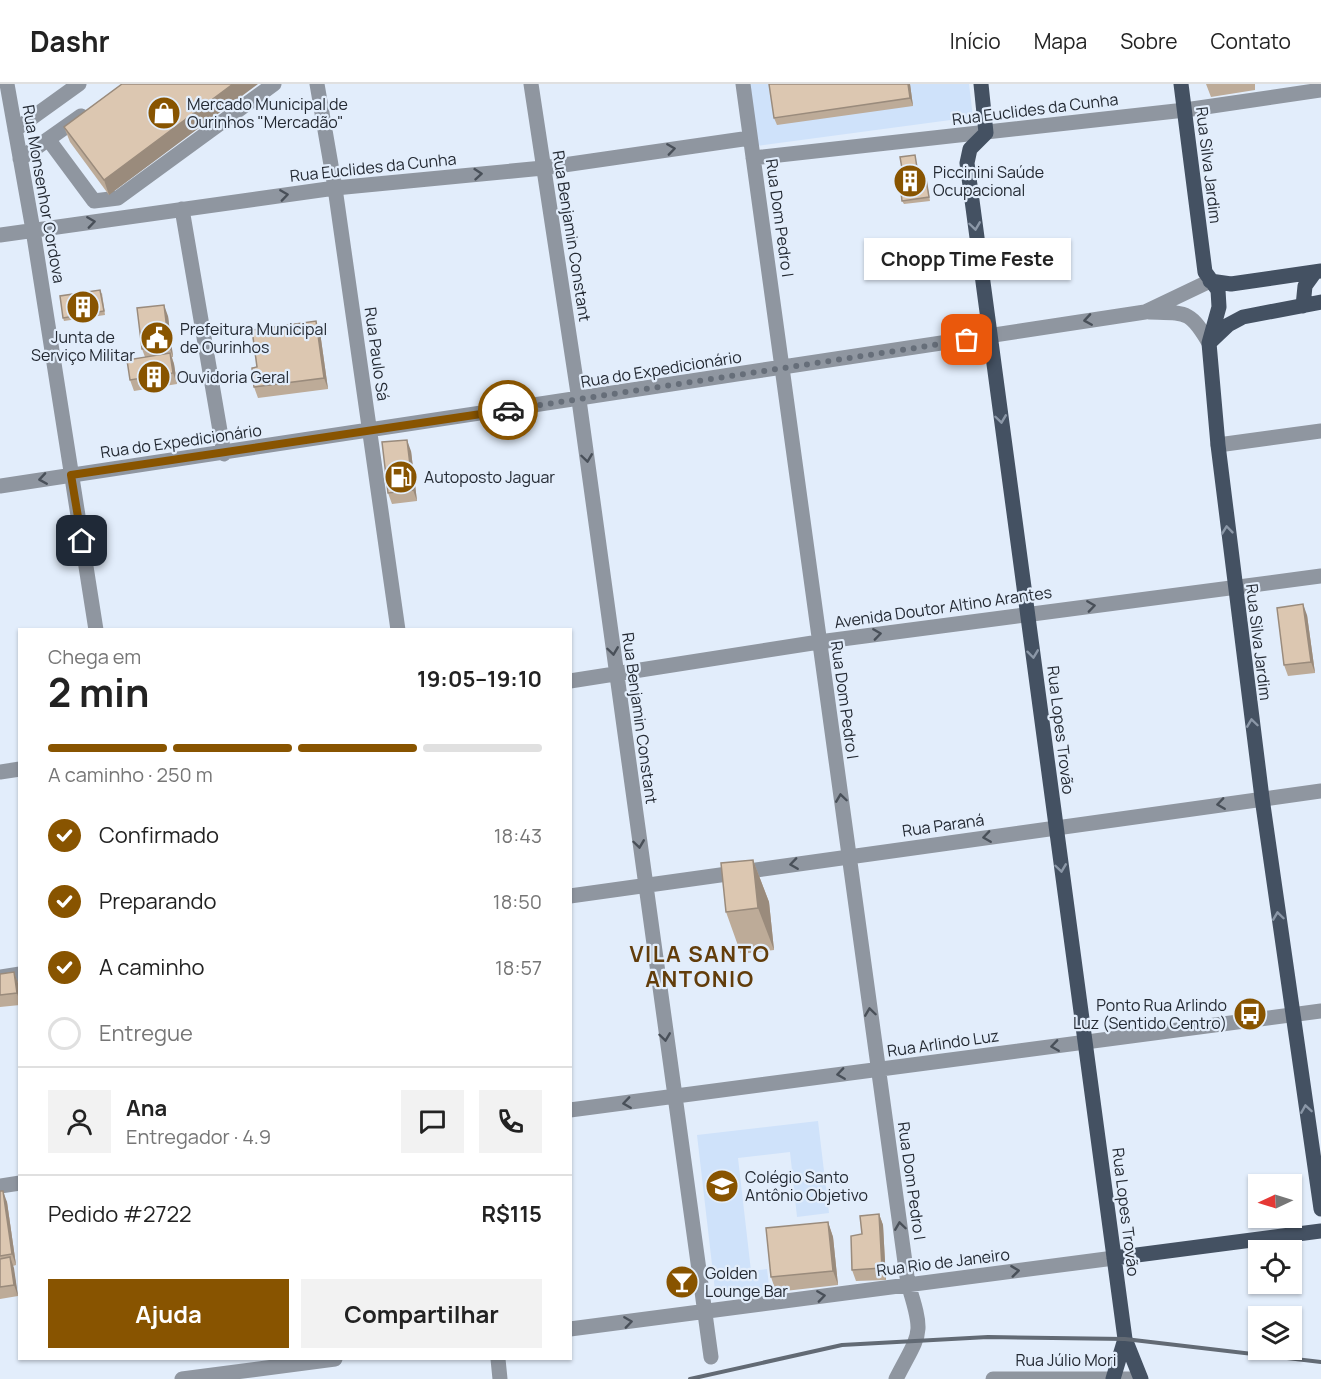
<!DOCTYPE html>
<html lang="pt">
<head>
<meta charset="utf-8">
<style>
	:root { --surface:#fff; --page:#f2f2f2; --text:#222; --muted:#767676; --line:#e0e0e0; --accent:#885400 }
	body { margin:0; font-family:Manrope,sans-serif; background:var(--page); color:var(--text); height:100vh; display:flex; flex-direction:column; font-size:22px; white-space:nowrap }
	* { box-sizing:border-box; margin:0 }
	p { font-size:20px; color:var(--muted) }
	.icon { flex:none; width:33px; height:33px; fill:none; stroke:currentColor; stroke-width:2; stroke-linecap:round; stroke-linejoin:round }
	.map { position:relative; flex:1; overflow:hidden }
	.drawer { position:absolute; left:18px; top:544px; width:554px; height:732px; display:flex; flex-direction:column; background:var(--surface); border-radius:0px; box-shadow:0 2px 4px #0004 }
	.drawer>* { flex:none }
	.needle { width:39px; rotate:266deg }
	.fabs { position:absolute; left:1248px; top:1090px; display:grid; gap:12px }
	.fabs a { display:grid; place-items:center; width:54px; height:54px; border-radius:0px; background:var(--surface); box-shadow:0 2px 4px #0004; font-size:30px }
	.pin { position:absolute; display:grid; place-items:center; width:51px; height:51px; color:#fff; margin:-26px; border-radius:12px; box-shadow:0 3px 9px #0006 }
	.courier { position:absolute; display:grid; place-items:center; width:60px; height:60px; margin:-30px; border:4px solid #885400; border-radius:50%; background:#fff; color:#222; box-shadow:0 2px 8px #0007 }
	.bubble { position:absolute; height:42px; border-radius:0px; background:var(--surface); box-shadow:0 2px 4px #0004; font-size:20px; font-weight:700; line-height:42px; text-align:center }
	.head em { font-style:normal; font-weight:700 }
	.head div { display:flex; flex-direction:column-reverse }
	.head { display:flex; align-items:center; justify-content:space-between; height:102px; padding:0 30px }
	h1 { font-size:39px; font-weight:700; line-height:45px }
	.bar { display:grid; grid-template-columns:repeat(4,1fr); gap:9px 6px; align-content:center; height:72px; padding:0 30px }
	.bar i { height:8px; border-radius:4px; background:var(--line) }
	.bar .current { background:var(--accent) }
	.bar p { grid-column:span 4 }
	.line { display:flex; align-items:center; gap:15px; padding:0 30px; border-top:2px solid var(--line) }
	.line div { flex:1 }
	.round { display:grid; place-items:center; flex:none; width:63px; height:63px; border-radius:0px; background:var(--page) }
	ol { padding:0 30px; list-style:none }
	li { display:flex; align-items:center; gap:18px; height:66px }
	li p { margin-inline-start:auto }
	li .icon { padding:6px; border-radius:50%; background:var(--accent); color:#fff; stroke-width:4 }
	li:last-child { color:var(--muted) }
	li i { width:33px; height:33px; border:3px solid var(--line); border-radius:50% }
	.primary-button { display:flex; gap:12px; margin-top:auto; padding:12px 30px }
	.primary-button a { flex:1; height:69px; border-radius:0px; background:var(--accent); color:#fff; font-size:24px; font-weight:700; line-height:69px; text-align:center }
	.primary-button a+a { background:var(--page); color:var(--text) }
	header { display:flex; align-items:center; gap:36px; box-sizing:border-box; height:84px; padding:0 30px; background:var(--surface); border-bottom:2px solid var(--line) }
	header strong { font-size:28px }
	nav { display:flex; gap:33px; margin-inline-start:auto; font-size:21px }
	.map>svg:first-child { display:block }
	.built { fill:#cfe2fa }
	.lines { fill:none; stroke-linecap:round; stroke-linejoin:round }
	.minor { stroke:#8f96a0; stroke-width:15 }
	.major { stroke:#445162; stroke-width:15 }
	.rail { stroke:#626a74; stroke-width:4 }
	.wall { fill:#bdab98 }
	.shaded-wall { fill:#9a8b7c }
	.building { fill:#dcc7b1; stroke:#9a8b7c; stroke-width:1.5 }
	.oneway { stroke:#495059 }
	.oneway2 { stroke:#8b97a7 }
	.done { stroke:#666e79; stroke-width:6; stroke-dasharray:0 10.8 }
	.route { stroke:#885400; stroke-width:8 }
	.labels { text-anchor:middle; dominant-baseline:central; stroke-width:4.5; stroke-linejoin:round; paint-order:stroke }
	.poi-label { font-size:16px; fill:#242a33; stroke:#e2edfb; text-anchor:start }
	.street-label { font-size:16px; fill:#242a33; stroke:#e2edfb }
	.district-label { font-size:22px; font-weight:bold; letter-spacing:1.5px; fill:#623d0b; stroke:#e2edfb }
</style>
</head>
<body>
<header>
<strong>Dashr</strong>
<nav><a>Início</a><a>Mapa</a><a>Sobre</a><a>Contato</a></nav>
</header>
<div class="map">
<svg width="1321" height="1295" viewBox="0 0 1321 1295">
	<rect width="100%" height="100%" fill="#e2edfb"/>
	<path class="built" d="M749 0H969L973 33 757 62Z
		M818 1037 829 1129 797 1133 790 1068 738 1074 751 1187 767 1185 770 1209 716 1215 697 1051Z"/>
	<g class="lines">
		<path class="minor" d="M7 0 33 146 96 546
			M317 0 335 104 398 546
			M531 0 579 316 711 1273
			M743 0 908 1200C925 1253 920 1248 896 1295
			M15 46 79 0
			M48 55 94 117 118 114 274 0
			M753 74 1185 26 1321 6
			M20 75 81 32
			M182 125 224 370
			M0 151 335 104 543 84 750 54
			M1149 228C1186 229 1190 226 1209 259
			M1218 361 1321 347
			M0 402 1145 228 1210 197
			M570 597 819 558 1321 492
			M0 688 20 685
			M570 812 1321 707
			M0 893 20 890
			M570 1026 1321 927
			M0 1102 20 1099
			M570 1245 1114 1174
			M498 1275 500 1295
			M182 1295 335 1275
			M993 1295H1140"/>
		<path class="major" d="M981 0 986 49 970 65 967 79 1125 1255 1141 1295
			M1181 0 1205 188 1218 206 1219 223 1209 259 1218 361 1262 714 1321 1125
			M1210 197 1231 200 1321 187
			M1303 222 1305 202 1315 188
			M1209 259 1228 241 1243 233 1321 218
			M1114 1174 1321 1147
			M1113 1295 1125 1255"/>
		<path class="rail" d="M690 1295 842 1261 988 1253 1125 1255 1321 1278"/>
	</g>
	<path class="wall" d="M122 0 109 111 70 58 64 43Z
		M910 0 913 22 777 41 774 34Z
		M1206 0H1255V6L1211 13Z
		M915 71 919 96 927 99 930 117 904 120 902 117 903 90Z
		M102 209 105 231 64 237 63 234Z
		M168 232 173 273H172L174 280 177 300 134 307 130 296 145 273 142 265Z
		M316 237 320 248 328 305 258 314 254 303 257 283Z
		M411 367 417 417 392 420 388 409Z
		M1307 531 1315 589 1288 592 1284 581Z
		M753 776 769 818 774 866 741 870 726 828Z
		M14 888 18 899 20 921 0 923V890Z
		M0 1107 7 1118 16 1181 13 1182 18 1212 0 1215Z
		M879 1130 883 1141 886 1196 856 1197 852 1186 862 1150Z
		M828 1138 833 1153 838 1201 776 1208 771 1193Z"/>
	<path class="shaded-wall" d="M233 0H258L109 111 104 96Z
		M908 0H910L913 22 910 14Z
		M164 221 168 232 173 273 169 262Z
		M316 237 320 248 328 305 324 294Z
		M170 269 174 280 177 300 173 289Z
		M407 356 411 367 417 417 413 406Z
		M1303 520 1307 531 1315 589 1311 578Z
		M753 776 769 818 774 866 758 824Z
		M14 888 18 899 20 918 17 909Z
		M3 1107 7 1118 16 1181 12 1170Z
		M879 1130 883 1141 886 1196 882 1184Z
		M828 1138 833 1153 838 1201 833 1187Z
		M10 1173 14 1184 18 1212 14 1201Z"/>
	<path class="building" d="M122 0H233L104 96 64 43Z
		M769 0H908L910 14 774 34Z
		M915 71 919 96 926 95 929 113 902 117 899 91 903 90 900 73Z
		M100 206 104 227 63 234 60 212Z
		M164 221 169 262 142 265 137 224Z
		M316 237 324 294 254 303 252 284 257 283 252 246Z
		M170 269 173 289 130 296 127 276Z
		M407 356 413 406 388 409 382 358Z
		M1303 520 1311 578 1284 581 1277 524Z
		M753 776 758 824 726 828 721 779Z
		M14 888 17 909 0 911V890Z
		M0 1107H3L12 1170 0 1172Z
		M879 1130 882 1184 852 1186 851 1152 862 1150 860 1132Z
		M828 1138 833 1187 771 1193 766 1144Z
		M10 1173 14 1201 0 1203V1175Z"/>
	<defs><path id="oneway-chevron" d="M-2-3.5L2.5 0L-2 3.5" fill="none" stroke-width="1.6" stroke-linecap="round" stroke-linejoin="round" transform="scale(1.5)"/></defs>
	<g class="oneway">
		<use href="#oneway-chevron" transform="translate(671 65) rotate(-8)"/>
		<use href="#oneway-chevron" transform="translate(478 90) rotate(-5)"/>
		<use href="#oneway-chevron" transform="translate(284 111) rotate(-8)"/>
		<use href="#oneway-chevron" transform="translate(91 138) rotate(-8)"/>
		<use href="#oneway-chevron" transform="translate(1088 236) rotate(171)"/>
		<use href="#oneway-chevron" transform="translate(587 374) rotate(82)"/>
		<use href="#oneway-chevron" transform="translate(43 395) rotate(171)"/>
		<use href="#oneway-chevron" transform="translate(1091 522) rotate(-8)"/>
		<use href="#oneway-chevron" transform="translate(877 550) rotate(-8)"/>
		<use href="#oneway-chevron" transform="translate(613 567) rotate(82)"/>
		<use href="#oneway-chevron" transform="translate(841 714) rotate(-98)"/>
		<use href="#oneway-chevron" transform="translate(1221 720) rotate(172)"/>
		<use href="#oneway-chevron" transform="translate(987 753) rotate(172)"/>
		<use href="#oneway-chevron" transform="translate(639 760) rotate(82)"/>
		<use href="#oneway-chevron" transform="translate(794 780) rotate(172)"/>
		<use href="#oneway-chevron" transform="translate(870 928) rotate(-98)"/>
		<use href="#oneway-chevron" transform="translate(665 953) rotate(82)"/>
		<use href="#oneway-chevron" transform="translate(1055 962) rotate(172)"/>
		<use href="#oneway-chevron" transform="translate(841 990) rotate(172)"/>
		<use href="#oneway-chevron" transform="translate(627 1019) rotate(172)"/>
		<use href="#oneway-chevron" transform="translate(900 1142) rotate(-98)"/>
		<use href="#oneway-chevron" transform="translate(1015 1187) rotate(-7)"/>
		<use href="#oneway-chevron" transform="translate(821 1212) rotate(-8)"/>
		<use href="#oneway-chevron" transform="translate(628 1238) rotate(-8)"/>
	</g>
	<g class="oneway2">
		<use href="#oneway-chevron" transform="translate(975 142) rotate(82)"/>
		<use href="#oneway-chevron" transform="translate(1001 335) rotate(82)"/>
		<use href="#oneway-chevron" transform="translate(1227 446) rotate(-96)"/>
		<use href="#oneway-chevron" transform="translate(1033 570) rotate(83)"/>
		<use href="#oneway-chevron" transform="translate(1252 639) rotate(-98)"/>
		<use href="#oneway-chevron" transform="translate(1061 784) rotate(82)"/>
		<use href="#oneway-chevron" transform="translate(1278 832) rotate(-98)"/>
		<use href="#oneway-chevron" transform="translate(1306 1025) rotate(-99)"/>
	</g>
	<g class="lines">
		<path class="done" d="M508 326 967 256"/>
		<path class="route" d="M82 457 71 391 508 326"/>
	</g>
	<defs>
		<g id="shop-disc" transform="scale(1.725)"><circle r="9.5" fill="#885400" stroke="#e2edfb"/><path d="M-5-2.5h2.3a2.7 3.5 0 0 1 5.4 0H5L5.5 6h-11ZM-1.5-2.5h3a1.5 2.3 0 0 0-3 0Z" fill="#fff"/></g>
		<g id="building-disc" transform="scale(1.725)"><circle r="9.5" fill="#885400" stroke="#e2edfb"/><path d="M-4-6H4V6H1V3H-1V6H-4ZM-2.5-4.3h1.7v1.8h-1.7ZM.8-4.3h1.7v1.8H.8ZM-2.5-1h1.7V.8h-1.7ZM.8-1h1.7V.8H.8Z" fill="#fff"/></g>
		<g id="civic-disc" transform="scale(1.725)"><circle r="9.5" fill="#885400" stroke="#e2edfb"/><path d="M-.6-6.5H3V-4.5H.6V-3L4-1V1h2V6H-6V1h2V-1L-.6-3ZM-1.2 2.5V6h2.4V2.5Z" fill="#fff"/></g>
		<g id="fuel-disc" transform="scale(1.725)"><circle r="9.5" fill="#885400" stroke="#e2edfb"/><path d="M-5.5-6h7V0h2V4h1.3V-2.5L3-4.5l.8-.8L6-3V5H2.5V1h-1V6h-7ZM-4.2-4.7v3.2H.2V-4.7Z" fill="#fff"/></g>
		<g id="bus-disc" transform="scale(1.725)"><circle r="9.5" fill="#885400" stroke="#e2edfb"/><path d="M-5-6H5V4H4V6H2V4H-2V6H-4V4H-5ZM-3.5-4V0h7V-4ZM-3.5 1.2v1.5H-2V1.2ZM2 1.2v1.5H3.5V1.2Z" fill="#fff"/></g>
		<g id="school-disc" transform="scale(1.725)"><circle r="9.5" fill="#885400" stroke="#e2edfb"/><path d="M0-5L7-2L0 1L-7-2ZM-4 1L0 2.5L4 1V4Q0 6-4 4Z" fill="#fff"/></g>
		<g id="bar-disc" transform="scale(1.725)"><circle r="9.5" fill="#885400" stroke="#e2edfb"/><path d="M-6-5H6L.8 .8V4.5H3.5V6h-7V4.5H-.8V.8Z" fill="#fff"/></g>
	</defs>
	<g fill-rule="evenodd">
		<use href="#shop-disc" x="164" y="29"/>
		<use href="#building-disc" x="910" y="97"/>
		<use href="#building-disc" x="83" y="223"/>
		<use href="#civic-disc" x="157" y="254"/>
		<use href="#building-disc" x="154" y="293"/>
		<use href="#fuel-disc" x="401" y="393"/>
		<use href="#bus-disc" x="1250" y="930"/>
		<use href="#school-disc" x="722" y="1102"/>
		<use href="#bar-disc" x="682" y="1198"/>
	</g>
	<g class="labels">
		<g class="poi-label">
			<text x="187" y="20">Mercado Municipal de<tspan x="187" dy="18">Ourinhos "Mercadão"</tspan></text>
			<text x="933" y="88">Piccinini Saúde<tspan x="933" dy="18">Ocupacional</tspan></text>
			<text x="180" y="245">Prefeitura Municipal<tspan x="180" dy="18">de Ourinhos</tspan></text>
			<text x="83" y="253" text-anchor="middle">Junta de<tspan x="83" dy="18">Serviço Militar</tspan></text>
			<text x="177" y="293">Ouvidoria Geral</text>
			<text x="424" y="393">Autoposto Jaguar</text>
			<text x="1227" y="921" text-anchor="end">Ponto Rua Arlindo<tspan x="1227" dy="18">Luz (Sentido Centro)</tspan></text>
			<text x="745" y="1093">Colégio Santo<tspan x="745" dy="18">Antônio Objetivo</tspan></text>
			<text x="705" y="1189">Golden<tspan x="705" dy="18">Lounge Bar</tspan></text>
		</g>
		<g class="street-label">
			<text transform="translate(1035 25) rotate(-7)">Rua Euclides da Cunha</text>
			<text transform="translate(1209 81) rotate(83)">Rua Silva Jardim</text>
			<text transform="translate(373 83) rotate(-6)">Rua Euclides da Cunha</text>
			<text transform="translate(44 110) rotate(80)">Rua Monsenhor Cordova</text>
			<text transform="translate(780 134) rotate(82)">Rua Dom Pedro I</text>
			<text transform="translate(572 152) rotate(81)">Rua Benjamin Constant</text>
			<text transform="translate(377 270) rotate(82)">Rua Paulo Sá</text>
			<text transform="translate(661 285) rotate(-9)">Rua do Expedicionário</text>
			<text transform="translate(181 357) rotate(-8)">Rua do Expedicionário</text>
			<text transform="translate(943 523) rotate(-8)">Avenida Doutor Altino Arantes</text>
			<text transform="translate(1259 558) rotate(83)">Rua Silva Jardim</text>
			<text transform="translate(845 616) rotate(82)">Rua Dom Pedro I</text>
			<text transform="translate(640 634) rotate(82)">Rua Benjamin Constant</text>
			<text transform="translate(1061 646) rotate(83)">Rua Lopes Trovão</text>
			<text transform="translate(943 741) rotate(-8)">Rua Paraná</text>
			<text transform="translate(943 959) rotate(-8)">Rua Arlindo Luz</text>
			<text transform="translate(912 1097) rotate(82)">Rua Dom Pedro I</text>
			<text transform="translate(1126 1128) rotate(83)">Rua Lopes Trovão</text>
			<text transform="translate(943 1178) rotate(-7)">Rua Rio de Janeiro</text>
			<text x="1066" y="1276">Rua Júlio Mori</text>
		</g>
		<g class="district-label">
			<text x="700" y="870">VILA SANTO<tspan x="700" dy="25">ANTONIO</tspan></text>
		</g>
	</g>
</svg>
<div class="fabs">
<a><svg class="needle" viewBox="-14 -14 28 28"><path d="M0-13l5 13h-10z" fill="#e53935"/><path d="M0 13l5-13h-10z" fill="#767676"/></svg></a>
<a><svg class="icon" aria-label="locate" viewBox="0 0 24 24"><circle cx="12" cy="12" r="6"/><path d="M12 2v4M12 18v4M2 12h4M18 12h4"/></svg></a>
<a><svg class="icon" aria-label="layers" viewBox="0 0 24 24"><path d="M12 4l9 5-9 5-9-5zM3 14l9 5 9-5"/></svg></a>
</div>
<div class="pin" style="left:967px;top:256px;background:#ea580c"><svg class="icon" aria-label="bag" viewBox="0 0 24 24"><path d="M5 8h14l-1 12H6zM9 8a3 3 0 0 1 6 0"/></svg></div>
<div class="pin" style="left:82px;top:457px;background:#1f2937"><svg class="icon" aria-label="home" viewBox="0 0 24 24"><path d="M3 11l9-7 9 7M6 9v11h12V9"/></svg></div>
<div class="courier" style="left:508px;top:326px"><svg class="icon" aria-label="car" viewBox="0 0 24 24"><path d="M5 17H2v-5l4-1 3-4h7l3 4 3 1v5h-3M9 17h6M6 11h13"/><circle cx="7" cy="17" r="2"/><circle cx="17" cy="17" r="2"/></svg></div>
<div class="bubble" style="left:864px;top:154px;width:207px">Chopp Time Feste</div>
<section class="drawer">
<div class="head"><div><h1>2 min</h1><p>Chega em</p></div><em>19:05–19:10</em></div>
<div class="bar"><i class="current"></i><i class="current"></i><i class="current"></i><i></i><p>A caminho · 250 m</p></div>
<ol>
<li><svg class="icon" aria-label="check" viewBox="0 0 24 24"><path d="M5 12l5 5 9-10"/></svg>Confirmado<p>18:43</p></li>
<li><svg class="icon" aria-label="check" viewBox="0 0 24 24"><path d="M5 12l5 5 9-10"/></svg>Preparando<p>18:50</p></li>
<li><svg class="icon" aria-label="check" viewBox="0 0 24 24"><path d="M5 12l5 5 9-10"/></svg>A caminho<p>18:57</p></li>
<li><i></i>Entregue</li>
</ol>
<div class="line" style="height:108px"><a class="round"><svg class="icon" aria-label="person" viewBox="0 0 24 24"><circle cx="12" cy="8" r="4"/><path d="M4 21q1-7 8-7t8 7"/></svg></a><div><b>Ana</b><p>Entregador · 4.9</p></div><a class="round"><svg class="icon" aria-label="chat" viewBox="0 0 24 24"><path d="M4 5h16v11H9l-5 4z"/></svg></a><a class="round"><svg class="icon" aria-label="phone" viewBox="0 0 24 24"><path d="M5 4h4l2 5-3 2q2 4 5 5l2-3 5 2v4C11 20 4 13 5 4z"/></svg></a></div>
<div class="line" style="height:78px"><div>Pedido #2722</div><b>R$115</b></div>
<div class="primary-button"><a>Ajuda</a><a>Compartilhar</a></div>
</section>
</div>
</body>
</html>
